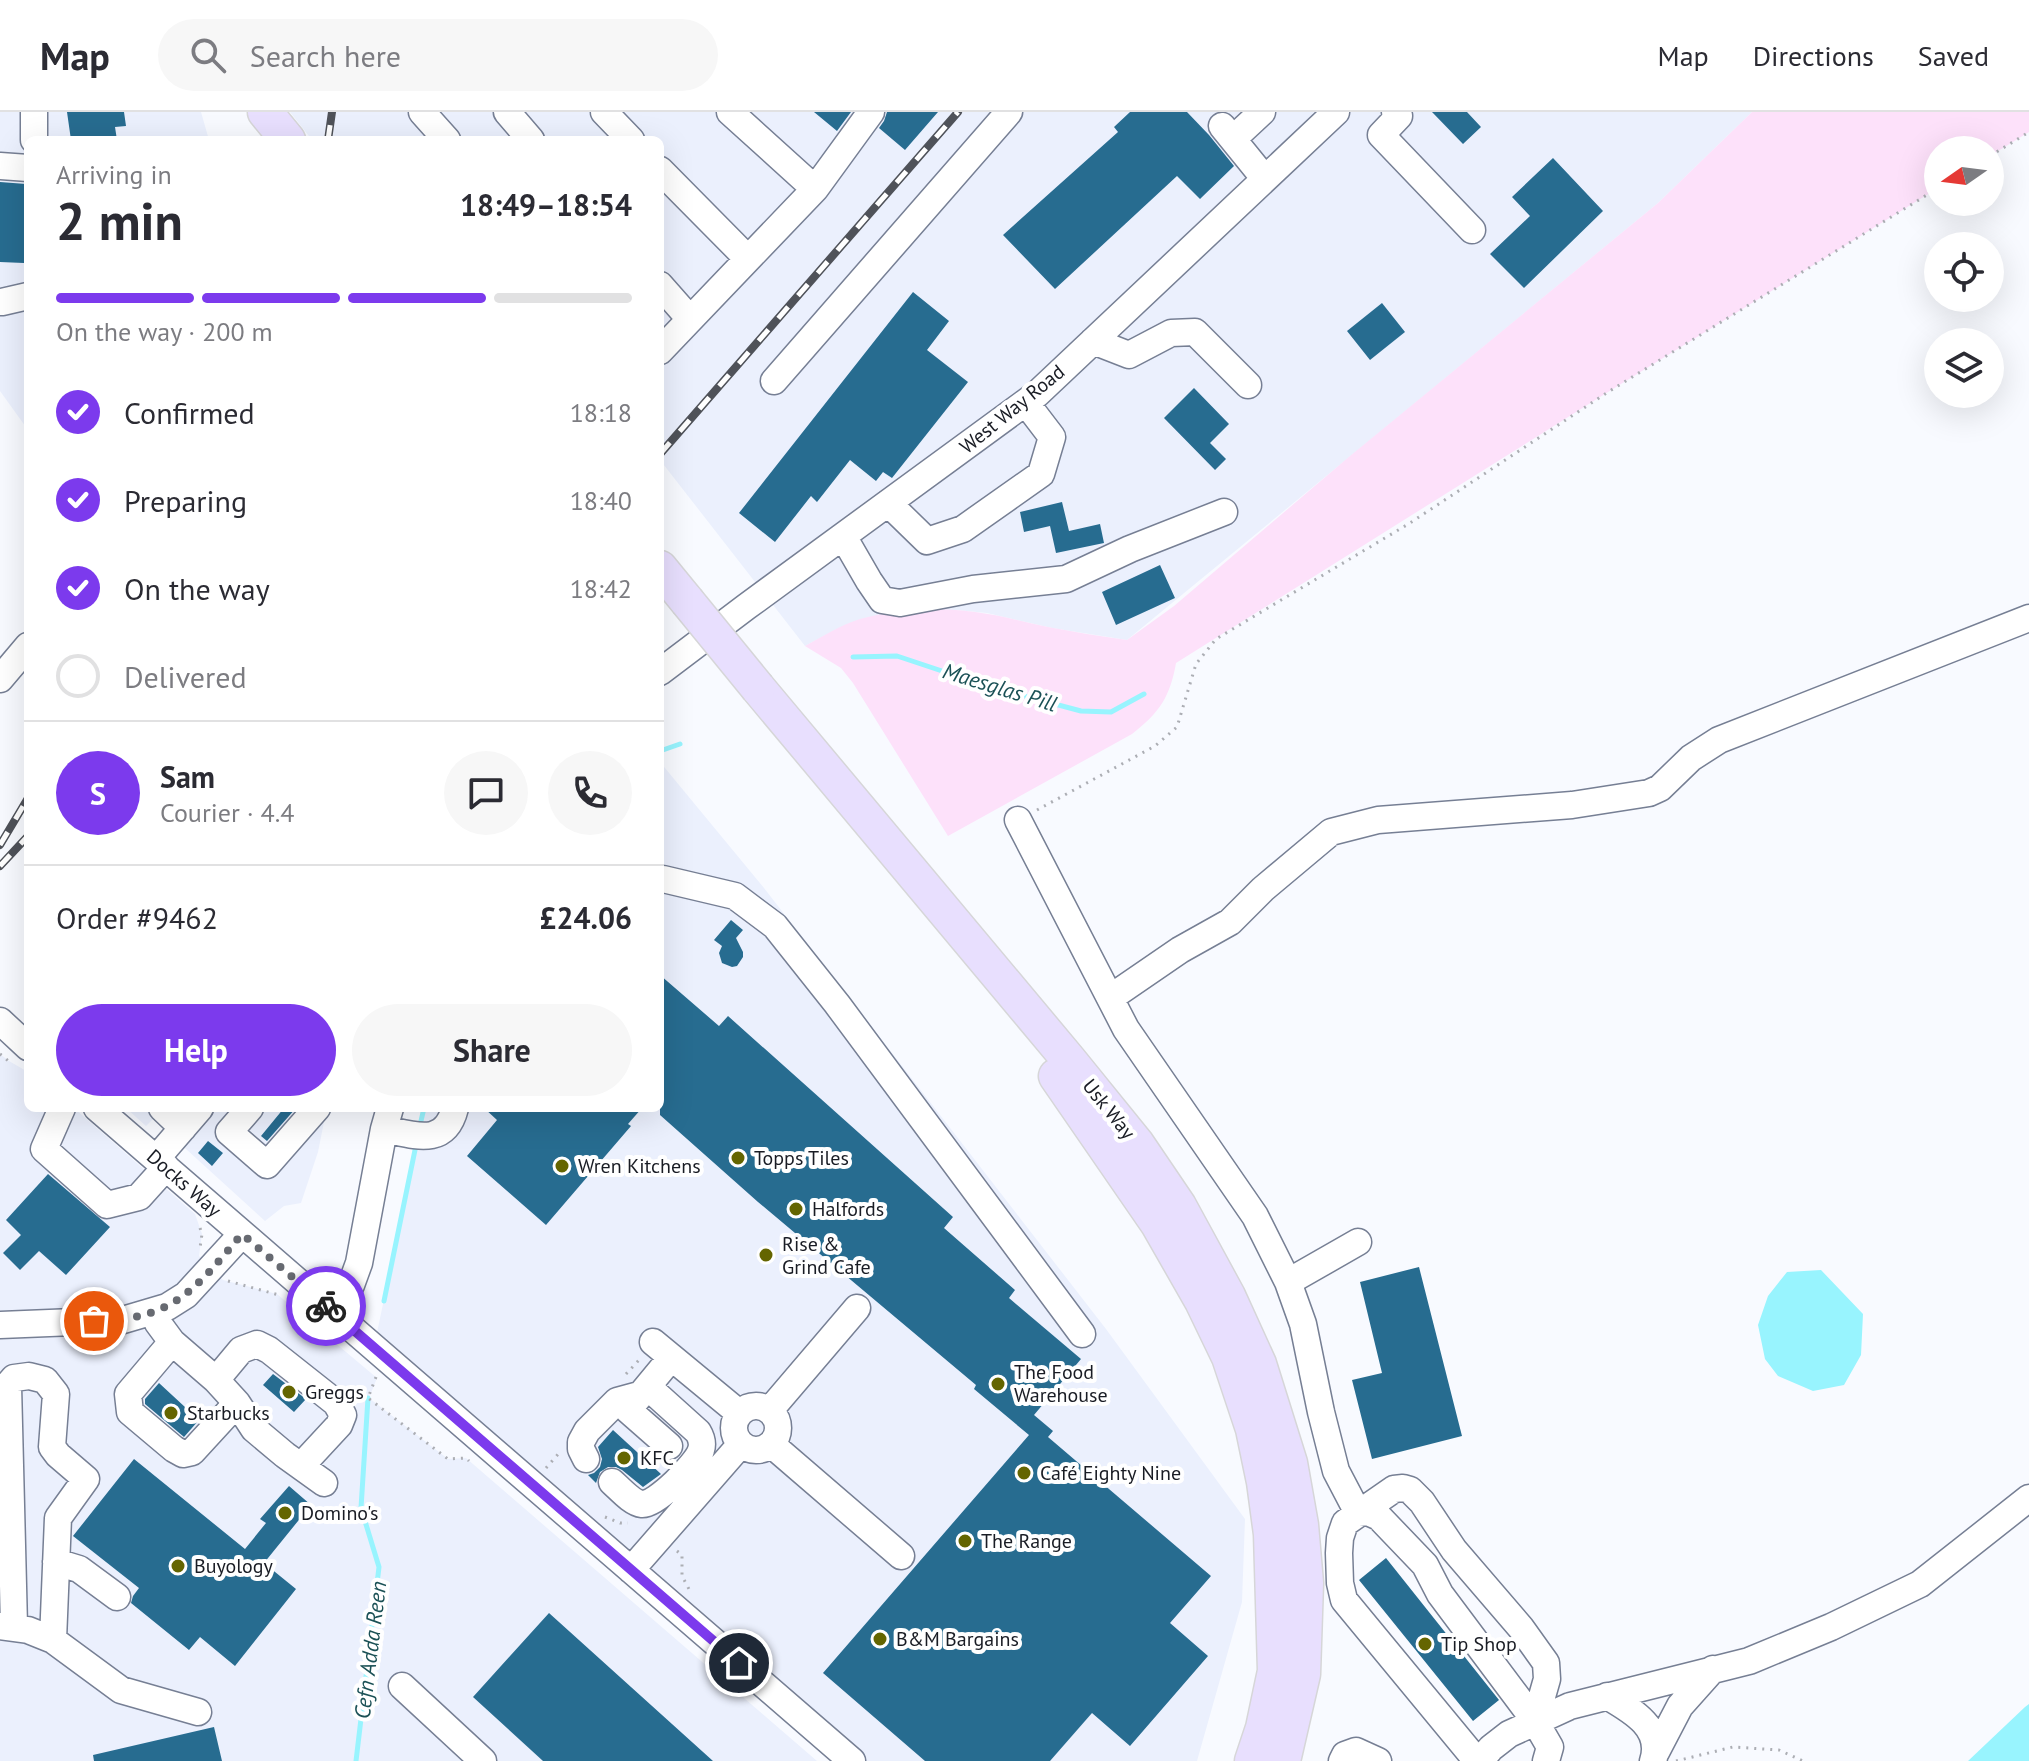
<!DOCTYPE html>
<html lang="en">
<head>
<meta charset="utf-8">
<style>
	:root { --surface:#fff; --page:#f7f7f7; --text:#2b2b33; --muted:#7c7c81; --line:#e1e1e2; --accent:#7c3aed }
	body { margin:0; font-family:"PT Sans",sans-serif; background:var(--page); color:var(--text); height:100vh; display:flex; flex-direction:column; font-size:30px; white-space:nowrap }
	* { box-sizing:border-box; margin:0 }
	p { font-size:26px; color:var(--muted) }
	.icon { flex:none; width:44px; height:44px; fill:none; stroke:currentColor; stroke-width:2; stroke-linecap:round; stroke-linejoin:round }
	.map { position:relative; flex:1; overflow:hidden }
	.details { position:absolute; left:24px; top:24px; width:640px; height:976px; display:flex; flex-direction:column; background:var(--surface); border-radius:12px; box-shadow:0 8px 32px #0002 }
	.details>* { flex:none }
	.needle { width:52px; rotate:256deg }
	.controls { position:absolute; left:1924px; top:24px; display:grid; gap:16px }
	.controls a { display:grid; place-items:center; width:80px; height:80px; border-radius:50%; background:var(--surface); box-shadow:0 8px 32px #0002; font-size:40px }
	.pin { position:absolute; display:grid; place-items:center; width:68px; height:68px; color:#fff; margin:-34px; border:4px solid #fff; border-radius:50%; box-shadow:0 2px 8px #0007 }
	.courier { position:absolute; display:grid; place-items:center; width:80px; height:80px; margin:-40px; border:6px solid #7c3aed; border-radius:50%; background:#fff; color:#222; box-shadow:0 2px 10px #0007 }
	.head em { font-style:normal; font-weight:600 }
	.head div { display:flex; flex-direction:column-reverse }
	.head { display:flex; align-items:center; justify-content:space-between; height:136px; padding:0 32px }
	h1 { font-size:52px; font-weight:600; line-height:60px }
	.bar { display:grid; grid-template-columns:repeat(4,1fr); gap:12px 8px; align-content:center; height:96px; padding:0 32px }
	.bar i { height:10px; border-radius:6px; background:var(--line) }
	.bar .current { background:var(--accent) }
	.bar p { grid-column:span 4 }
	.line { display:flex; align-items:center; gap:20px; padding:0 32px; border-top:2px solid var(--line) }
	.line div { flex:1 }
	.round { display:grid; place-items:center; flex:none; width:84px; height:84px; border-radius:42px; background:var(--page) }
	ol { padding:0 32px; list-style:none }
	li { display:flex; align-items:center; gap:24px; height:88px }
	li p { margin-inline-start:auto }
	li .icon { padding:8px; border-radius:50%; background:var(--accent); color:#fff; stroke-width:4 }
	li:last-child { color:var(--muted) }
	li i { width:44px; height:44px; border:4px solid var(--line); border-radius:50% }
	.action { display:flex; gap:16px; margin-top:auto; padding:16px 32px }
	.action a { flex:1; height:92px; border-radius:48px; background:var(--accent); color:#fff; font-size:32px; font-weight:600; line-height:92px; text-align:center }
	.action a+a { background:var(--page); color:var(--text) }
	header { display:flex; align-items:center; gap:48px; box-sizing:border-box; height:112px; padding:0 40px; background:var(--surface); border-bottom:2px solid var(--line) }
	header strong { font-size:38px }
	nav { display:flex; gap:44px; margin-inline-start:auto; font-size:28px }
	.search { width:560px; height:72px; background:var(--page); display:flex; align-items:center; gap:20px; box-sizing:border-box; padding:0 28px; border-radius:44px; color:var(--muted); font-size:30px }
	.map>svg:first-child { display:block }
	.built { fill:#ebf0fd }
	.green { fill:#fde1fa }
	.water { fill:#98f4fe }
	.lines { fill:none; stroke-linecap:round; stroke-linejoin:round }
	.stream { stroke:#98f4fe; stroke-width:5 }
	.building { fill:#276c90 }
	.minor-casing { stroke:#767f94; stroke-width:29 }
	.major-casing { stroke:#d6d6d8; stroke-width:37 }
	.path { stroke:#acaeb4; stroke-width:3; stroke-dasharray:2 6; stroke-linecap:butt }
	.minor { stroke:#fff; stroke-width:26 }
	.major { stroke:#e8dffe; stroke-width:34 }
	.rail-casing { stroke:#4f5259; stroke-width:8 }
	.rail { stroke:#fff; stroke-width:5; stroke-dasharray:15; stroke-linecap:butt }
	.major-bridge-casing { stroke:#d6d6d8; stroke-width:37; stroke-linecap:butt }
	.major-bridge { stroke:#e8dffe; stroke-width:34 }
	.done { stroke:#676a71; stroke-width:8; stroke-dasharray:0 14.4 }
	.route { stroke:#7c3aed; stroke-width:10 }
	.poi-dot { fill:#646500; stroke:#fff; stroke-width:3 }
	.labels { text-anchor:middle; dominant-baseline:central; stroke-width:8; stroke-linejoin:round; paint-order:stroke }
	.street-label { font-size:20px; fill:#191c24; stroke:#fff }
	.poi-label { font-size:20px; fill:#191c24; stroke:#fff; text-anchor:start }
	.water-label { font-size:22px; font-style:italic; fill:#1b5156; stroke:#fff }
</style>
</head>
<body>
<header>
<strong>Map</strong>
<div class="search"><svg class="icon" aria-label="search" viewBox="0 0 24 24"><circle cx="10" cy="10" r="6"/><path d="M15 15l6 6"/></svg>Search here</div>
<nav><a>Map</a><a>Directions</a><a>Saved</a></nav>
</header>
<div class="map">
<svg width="2029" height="1649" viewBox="0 0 2029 1649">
	<rect width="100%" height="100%" fill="#f8faff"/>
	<path class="built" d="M0 0H201L209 28H28V318L0 279Z
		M290 0H1752L1658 91 1127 528 1052 516 987 501 957 498H927L859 508 837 517 805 534 660 348V28H312Z
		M660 650 764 776 1106 1217 1245 1407 1242 1490 1197 1649H852L374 1235 424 996H660Z
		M0 942 9 949 28 960V996H74L195 1102 202 1122 199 1144 223 1168 277 1182 377 1266 369 1286 448 1347 466 1346 817 1649H0Z
		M126 996H330L325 1005 318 1040 301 1091 284 1094 265 1109 153 1007 146 1014Z"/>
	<path class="green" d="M1752 0H2029V20L1990 44V38H1938V76L1608 280 1176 551C1170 585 1160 600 1132 622L948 724 853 571 841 556 805 534C823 524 841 513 860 507 900 496 947 494 988 502 1008 505 1028 511 1048 515 1074 520 1100 524 1127 528L1174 494 1350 344 1658 91Z"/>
	<path class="water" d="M1821 1158 1863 1202 1861 1243 1844 1273 1813 1279 1778 1264 1765 1247 1758 1213 1768 1184 1787 1160Z
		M2029 1592V1649H1968L2025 1595Z"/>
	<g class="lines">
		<path class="stream" d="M853 545 897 544 987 574 1081 599 1111 600 1144 582
			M660 639 680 632
			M421 1009 424 996
			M384 1189 415 1038
			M356 1649 379 1455 361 1396 368 1286"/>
	</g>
	<path class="building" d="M67 0H124L126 14 115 15 117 28H71Z
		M814 0H851L837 19Z
		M887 0H938L905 38 879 16 884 9Z
		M1130 0H1187L1209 23 1234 54 1200 87 1177 64 1055 177 1003 123 1118 20 1114 15Z
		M1432 0H1467L1481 15 1463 32Z
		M1553 46 1603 99 1524 176 1490 142 1530 104 1512 85Z
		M0 70 26 72 24 151 0 150Z
		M913 180 949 209 927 238 968 270 892 366 883 360 876 369 850 348 817 390 811 384 775 430 739 401Z
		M1382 191 1405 220 1370 248 1347 219Z
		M1194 276 1229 312 1210 331 1226 347 1215 358 1164 306Z
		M1062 390 1069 419 1100 412 1104 431 1056 441 1050 414 1024 420 1020 400Z
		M1160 453 1175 486 1116 513 1102 480Z
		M731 808 743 818 736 826 743 840V845L737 854 732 855 722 851 719 841 722 834 714 828Z
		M660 863 719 914 728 904 953 1105 944 1116 1015 1178 1009 1186 1081 1247 1034 1303 1053 1319 1048 1325 1211 1464 1170 1511 1208 1544 1130 1634 1092 1601 1050 1649H925L823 1561 1029 1323 974 1277 976 1273 758 1090 660 1003Z
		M284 996H296L267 1029 261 1024Z
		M484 996H642L628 1012 631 1014 546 1113 467 1044 497 1008Z
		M208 1029 223 1041 212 1054 198 1041Z
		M48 1062 110 1115 66 1163 39 1139 20 1158 3 1141 21 1123 6 1108Z
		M1419 1155 1462 1324 1372 1347 1352 1268 1382 1261 1360 1170Z
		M273 1262 306 1287 294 1300 263 1273Z
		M159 1271 199 1308 184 1325 145 1292V1287Z
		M613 1318 661 1362 643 1375 622 1358 616 1355H608L600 1360 596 1371 588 1363 594 1361 600 1355 602 1347 598 1335Z
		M134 1347 245 1437 266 1411 260 1407 289 1374 311 1393 264 1451 296 1477 235 1554 200 1525 189 1538 131 1491 133 1484 139 1476 73 1424Z
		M1386 1446 1499 1588 1473 1609 1359 1468Z
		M549 1501 713 1649H543L473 1585Z
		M214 1615 222 1649H94L93 1643Z"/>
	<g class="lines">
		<g class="minor-casing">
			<path id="minor" d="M34 0V28
				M422 0 447 28
				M507 0 531 28
				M604 0 631 28
				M730 0 815 77 871 0
				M1395 0 1399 4 1381 23 1472 118
				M1222 14 1265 67
				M1233 27 1262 0
				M0 54 28 56
				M660 58 748 147
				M660 173 690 207
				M2 190 28 184
				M1093 229 1129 243 1171 221 1195 220 1248 273
				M660 239 815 77
				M774 269 1009 0
				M888 391 927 429 963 417 1041 362 1052 325 1026 291
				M843 424 869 469 882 488 900 491 973 477 1066 467 1130 437 1224 400
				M660 560 746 495 1037 282 1336 0
				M0 567 28 534
				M1018 708 1126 917 1255 1104 1288 1170 1303 1212 1321 1300 1336 1359 1358 1401 1368 1400 1379 1405 1425 1453 1440 1482 1535 1609 1550 1635 1546 1649
				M660 768 663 767 735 784 775 814 837 892 1082 1222
				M1110 886 1180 838 1230 810 1263 777 1331 720 1378 708 1572 693 1649 681 1660 676 1691 646 1719 628 2029 506
				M0 909 28 935
				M62 996 44 1037 107 1093 139 1085 166 1055
				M97 996 852 1649
				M162 996 183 1016
				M250 996 229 1020 267 1053 317 996
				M384 1017C414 1023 445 1036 455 996
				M156 1047 200 996
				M1288 1170 1358 1130
				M330 1197 351 1173 359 1151 384 1017 390 996
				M153 1200 158 1211 172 1230 216 1268 237 1291 254 1317 285 1343 324 1371
				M0 1213 123 1208 167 1195 186 1183 242 1122
				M172 1230 128 1282 130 1300 174 1337 183 1342 192 1340 237 1291
				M653 1230 739 1301
				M216 1268 241 1238 257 1232 269 1238 336 1291 343 1303 339 1313 301 1354
				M734 1316a22 22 0 1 1 44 0a22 22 0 1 1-44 0Z
				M770 1298 857 1196
				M771 1332 901 1444
				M669 1334 628 1298 671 1246
				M586 1347 581 1337V1330L587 1319 617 1289 639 1283
				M612 1370C620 1377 632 1391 642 1392 655 1394 698 1351 701 1338 703 1332 701 1325 698 1320L648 1275
				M56 1450 79 1457 117 1485
				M631 1458 741 1332
				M0 1514 28 1518 53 1528 121 1578 198 1600
				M14 1514 8 1273 14 1266 29 1264 45 1268 56 1282 52 1335 58 1343 86 1367 58 1406 53 1528
				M402 1574 483 1649
				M1607 1584C1631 1598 1664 1616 1653 1649
				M1656 1640 1680 1594 1713 1557
				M1342 1649 1345 1643 1356 1639 1378 1649
				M1477 1649 1344 1488 1340 1471 1339 1441 1340 1426 1345 1411 1394 1377 1403 1376 1410 1378 1422 1390 1454 1438 1521 1516 1546 1551 1547 1567 1535 1609
				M1480 1649 1491 1636 1509 1622 1570 1594 1749 1549 1831 1515 1920 1472 2029 1386"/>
		</g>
		<g class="major-casing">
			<path id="major" d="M265 0 288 28
				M660 456 687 489
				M758 576 1069 948 1137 1032 1179 1094 1228 1184 1259 1252 1290 1351 1301 1413 1306 1471 1303 1562 1283 1649
				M1056 964 1158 1112 1202 1189 1229 1245 1253 1317 1264 1370 1271 1422 1275 1559 1263 1616 1252 1649"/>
		</g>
		<path class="path" d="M1990 44 2029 20
			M1037 698 1155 634 1177 615 1196 552 1216 527 1410 411 1608 280 1938 76
			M0 942 11 951
			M200 1116 202 1122 200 1136
			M228 1169 279 1183
			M626 1262 640 1247
			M376 1265 368 1286 448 1347 466 1346 469 1349
			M546 1356 559 1341
			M605 1405 620 1411H628
			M677 1439 682 1443V1464L690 1479
			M1676 1649 1733 1635 1779 1638 1803 1649"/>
		<use href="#minor" class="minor"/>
		<use href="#major" class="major"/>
		<g class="rail-casing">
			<path id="rail" d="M328 28 332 0
				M660 342 958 0
				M0 733 28 686
				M0 754 28 724"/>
		</g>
		<use href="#rail" class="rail"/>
		<g class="major-bridge-casing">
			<path id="major-bridge" d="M687 489 758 576"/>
		</g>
		<use href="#major-bridge" class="major-bridge"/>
	</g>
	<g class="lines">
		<path class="done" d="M94 1209C175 1207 193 1179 242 1122L326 1194"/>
		<path class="route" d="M326 1194 739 1551"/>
	</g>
	<g class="poi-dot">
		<circle cx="738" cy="1046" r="8"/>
		<circle cx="562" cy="1054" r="8"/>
		<circle cx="796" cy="1097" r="8"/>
		<circle cx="766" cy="1143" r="8"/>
		<circle cx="998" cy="1272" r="8"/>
		<circle cx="289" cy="1280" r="8"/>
		<circle cx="171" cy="1301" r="8"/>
		<circle cx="624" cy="1346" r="8"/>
		<circle cx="1024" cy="1361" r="8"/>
		<circle cx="285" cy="1401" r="8"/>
		<circle cx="965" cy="1429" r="8"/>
		<circle cx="178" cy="1454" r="8"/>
		<circle cx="880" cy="1527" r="8"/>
		<circle cx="1425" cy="1532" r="8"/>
	</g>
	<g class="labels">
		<g class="street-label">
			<text transform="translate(1012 297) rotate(-39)">West Way Road</text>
			<text transform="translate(1109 997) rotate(51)">Usk Way</text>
			<text transform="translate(184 1071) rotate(41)">Docks Way</text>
		</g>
		<g class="poi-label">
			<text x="754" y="1046">Topps Tiles</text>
			<text x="578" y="1054">Wren Kitchens</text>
			<text x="812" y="1097">Halfords</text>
			<text x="782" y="1132">Rise &amp;<tspan x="782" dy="23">Grind Cafe</tspan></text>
			<text x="1014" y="1260">The Food<tspan x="1014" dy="23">Warehouse</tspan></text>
			<text x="305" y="1280">Greggs</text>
			<text x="187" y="1301">Starbucks</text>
			<text x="640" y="1346">KFC</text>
			<text x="1040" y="1361">Café Eighty Nine</text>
			<text x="301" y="1401">Domino's</text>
			<text x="981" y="1429">The Range</text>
			<text x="194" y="1454">Buyology</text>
			<text x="896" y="1527">B&amp;M Bargains</text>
			<text x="1441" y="1532">Tip Shop</text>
		</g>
		<g class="water-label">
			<text transform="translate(1000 575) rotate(17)">Maesglas Pill</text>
			<text transform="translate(370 1538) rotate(-83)">Cefn Adda Reen</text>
		</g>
	</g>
</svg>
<div class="controls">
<a><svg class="needle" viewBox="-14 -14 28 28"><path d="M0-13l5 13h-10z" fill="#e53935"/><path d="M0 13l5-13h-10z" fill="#7c7c81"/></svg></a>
<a><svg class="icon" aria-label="locate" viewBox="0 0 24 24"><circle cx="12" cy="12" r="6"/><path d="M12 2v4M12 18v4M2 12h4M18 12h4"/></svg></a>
<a><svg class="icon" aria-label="layers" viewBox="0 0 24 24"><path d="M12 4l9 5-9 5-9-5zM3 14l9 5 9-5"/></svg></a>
</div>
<div class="pin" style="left:94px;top:1209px;background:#ea580c"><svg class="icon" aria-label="bag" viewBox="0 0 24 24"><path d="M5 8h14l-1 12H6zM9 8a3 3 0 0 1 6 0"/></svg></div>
<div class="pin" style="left:739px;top:1551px;background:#1f2937"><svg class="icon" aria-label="home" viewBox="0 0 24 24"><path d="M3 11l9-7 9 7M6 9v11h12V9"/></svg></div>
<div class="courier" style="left:326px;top:1194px"><svg class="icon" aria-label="bike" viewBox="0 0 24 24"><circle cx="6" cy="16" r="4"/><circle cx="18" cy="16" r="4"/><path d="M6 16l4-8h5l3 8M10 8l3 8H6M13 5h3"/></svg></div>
<section class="details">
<div class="head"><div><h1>2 min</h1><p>Arriving in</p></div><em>18:49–18:54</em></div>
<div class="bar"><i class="current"></i><i class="current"></i><i class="current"></i><i></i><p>On the way · 200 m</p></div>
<ol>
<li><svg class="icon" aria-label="check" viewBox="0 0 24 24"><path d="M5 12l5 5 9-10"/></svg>Confirmed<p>18:18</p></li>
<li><svg class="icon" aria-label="check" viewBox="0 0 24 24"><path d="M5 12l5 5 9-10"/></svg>Preparing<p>18:40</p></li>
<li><svg class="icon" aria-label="check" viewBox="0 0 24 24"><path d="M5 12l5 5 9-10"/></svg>On the way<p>18:42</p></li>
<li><i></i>Delivered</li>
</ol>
<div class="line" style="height:144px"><b class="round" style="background:var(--accent);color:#fff">S</b><div><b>Sam</b><p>Courier · 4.4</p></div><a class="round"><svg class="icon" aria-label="chat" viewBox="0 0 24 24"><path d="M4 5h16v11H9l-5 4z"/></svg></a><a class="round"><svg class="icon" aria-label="phone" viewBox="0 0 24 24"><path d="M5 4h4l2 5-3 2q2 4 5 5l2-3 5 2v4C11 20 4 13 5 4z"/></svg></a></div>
<div class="line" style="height:104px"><div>Order #9462</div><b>£24.06</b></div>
<div class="action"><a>Help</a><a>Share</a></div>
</section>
</div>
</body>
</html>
